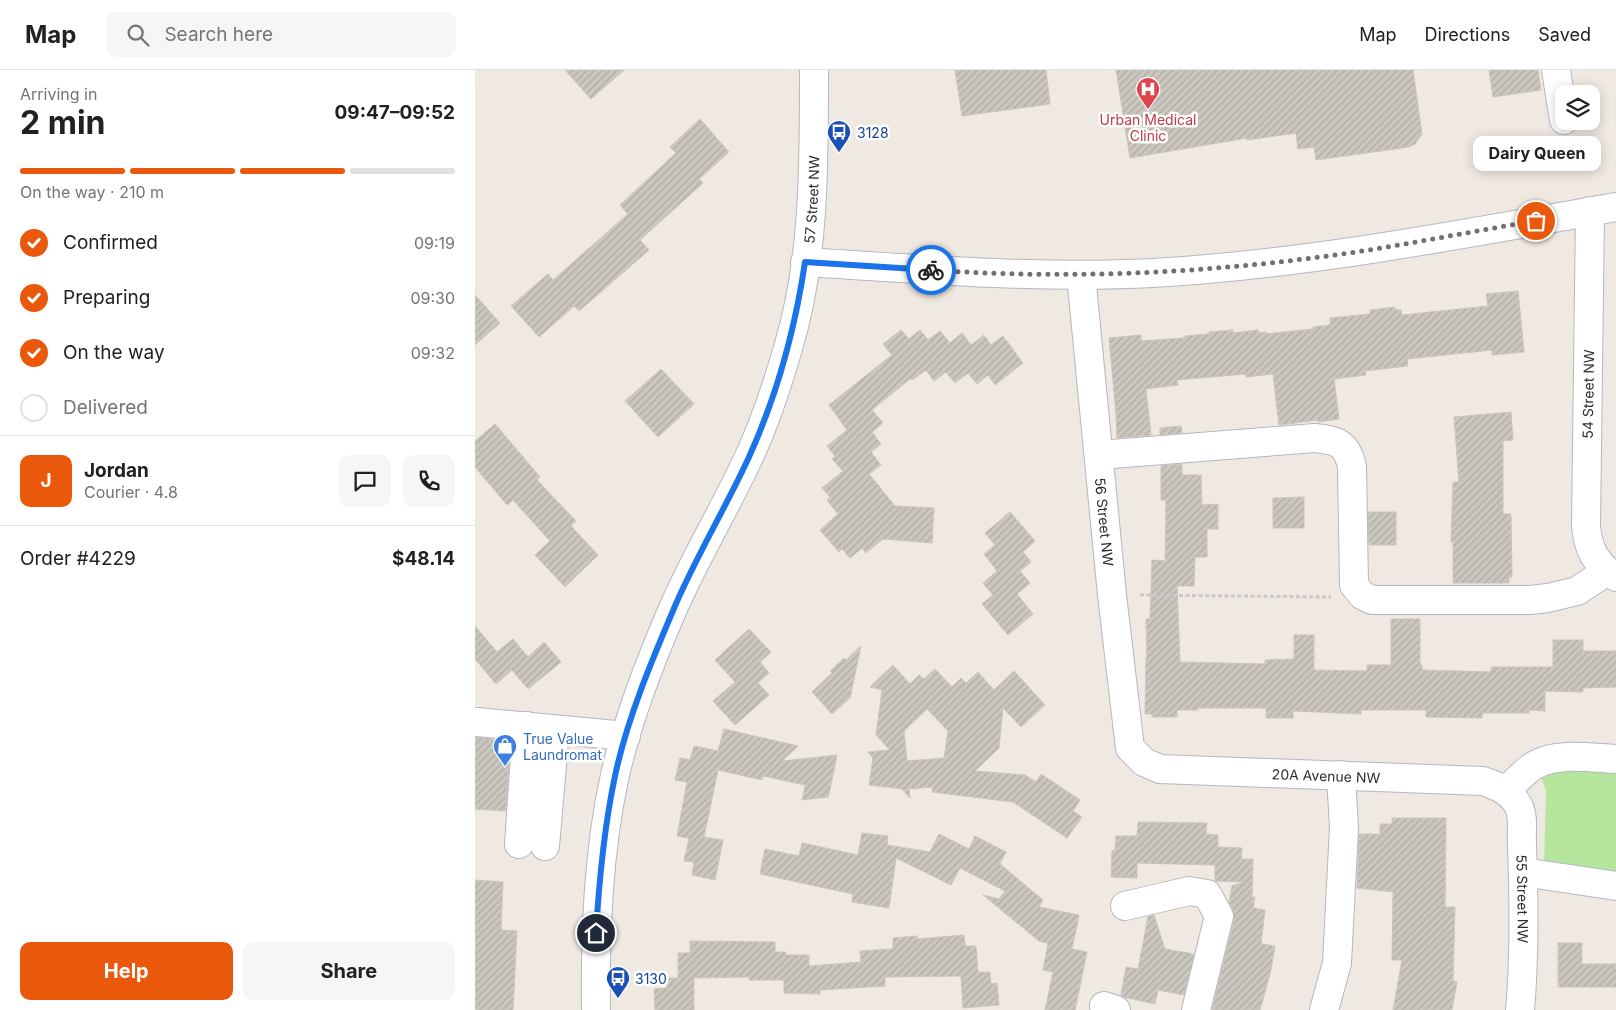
<!DOCTYPE html>
<html lang="en">
<head>
<meta charset="utf-8">
<style>
	:root { --surface:#fff; --page:#f6f6f6; --text:#202124; --muted:#757577; --line:#e0e0e0; --accent:#ea580c }
	body { margin:0; font-family:Inter,sans-serif; background:var(--page); color:var(--text); height:100vh; display:flex; flex-direction:column; font-size:19px; white-space:nowrap }
	* { box-sizing:border-box; margin:0 }
	p { font-size:16px; color:var(--muted) }
	.icon { flex:none; width:28px; height:28px; fill:none; stroke:currentColor; stroke-width:2; stroke-linecap:round; stroke-linejoin:round }
	.map { position:relative; flex:1; overflow:hidden }
	.drawer { display:flex; flex-direction:column; background:var(--surface); width:475px }
	.drawer>* { flex:none }
	.fabs { position:absolute; left:1080px; top:15px; display:grid; gap:10px }
	.fabs a { display:grid; place-items:center; width:45px; height:45px; border-radius:10px; background:var(--surface); box-shadow:0 2px 12px #0003; font-size:25px }
	.pin { position:absolute; display:grid; place-items:center; width:42px; height:42px; color:#fff; margin:-21px; border:2px solid #fff; border-radius:50%; box-shadow:0 1px 5px #0007 }
	.courier { position:absolute; display:grid; place-items:center; width:50px; height:50px; margin:-25px; border:4px solid #1a73e8; border-radius:50%; background:#fff; color:#222; box-shadow:0 1px 6px #0007 }
	.bubble { position:absolute; height:35px; border-radius:10px; background:var(--surface); box-shadow:0 2px 12px #0003; font-size:16px; font-weight:700; line-height:35px; text-align:center }
	.summary em { font-style:normal; font-weight:700 }
	.summary div { display:flex; flex-direction:column-reverse }
	.summary { display:flex; align-items:center; justify-content:space-between; height:85px; padding:0 20px }
	h1 { font-size:32px; font-weight:700; line-height:38px }
	.bar { display:grid; grid-template-columns:repeat(4,1fr); gap:8px 5px; align-content:center; height:60px; padding:0 20px }
	.bar i { height:6px; border-radius:4px; background:var(--line) }
	.bar .on { background:var(--accent) }
	.bar p { grid-column:span 4 }
	.line { display:flex; align-items:center; gap:12px; padding:0 20px; border-top:1px solid var(--line) }
	.line div { flex:1 }
	.round { display:grid; place-items:center; flex:none; width:52px; height:52px; border-radius:10px; background:var(--page) }
	ol { padding:0 20px; list-style:none }
	li { display:flex; align-items:center; gap:15px; height:55px }
	li p { margin-inline-start:auto }
	li .icon { padding:5px; border-radius:50%; background:var(--accent); color:#fff; stroke-width:4 }
	li:last-child { color:var(--muted) }
	li i { width:28px; height:28px; border:2px solid var(--line); border-radius:50% }
	.action { display:flex; gap:10px; margin-top:auto; padding:10px 20px }
	.action a { flex:1; height:58px; border-radius:10px; background:var(--accent); color:#fff; font-size:20px; font-weight:700; line-height:58px; text-align:center }
	.action a+a { background:var(--page); color:var(--text) }
	header { display:flex; align-items:center; gap:30px; box-sizing:border-box; height:70px; padding:0 25px; background:var(--surface); border-bottom:1px solid var(--line) }
	header strong { font-size:24px }
	nav { display:flex; gap:28px; margin-inline-start:auto; font-size:18px }
	.search { width:350px; height:45px; background:var(--page); display:flex; align-items:center; gap:12px; box-sizing:border-box; padding:0 18px; border-radius:10px; color:var(--muted); font-size:19px }
	main { display:flex; flex:1; min-height:0 }
	.map>svg:first-child { display:block }
	.park { fill:#b6e59e }
	.building { fill:url(#building-hatch); stroke:#cbc5ba; fill-rule:evenodd }
	.lines { fill:none; stroke-linecap:round; stroke-linejoin:round }
	.minor-casing { stroke:#b4b7c1; stroke-width:30 }
	.path { stroke:#c9c9c9; stroke-width:3; stroke-dasharray:4 2.5; stroke-linecap:butt }
	.minor { stroke:#fff; stroke-width:28 }
	.done { stroke:#726f6d; stroke-width:5; stroke-dasharray:0 9 }
	.route { stroke:#1a73e8; stroke-width:6 }
	.labels { text-anchor:middle; dominant-baseline:central; stroke-width:5; stroke-linejoin:round; paint-order:stroke }
	.health-label { font-size:14px; fill:#be3a42; stroke:#fff }
	.transit-label { font-size:14px; fill:#164399; stroke:#fff; text-anchor:start }
	.street-label { font-size:14px; fill:#2e2e2e; stroke:#fff }
	.shop-label { font-size:14px; fill:#366cbe; stroke:#fff; text-anchor:start }
</style>
</head>
<body>
<header>
<strong>Map</strong>
<div class="search"><svg class="icon" aria-label="search" viewBox="0 0 24 24"><circle cx="10" cy="10" r="6"/><path d="M15 15l6 6"/></svg>Search here</div>
<nav><a>Map</a><a>Directions</a><a>Saved</a></nav>
</header>
<main>
<section class="drawer">
<div class="summary"><div><h1>2 min</h1><p>Arriving in</p></div><em>09:47–09:52</em></div>
<div class="bar"><i class="on"></i><i class="on"></i><i class="on"></i><i></i><p>On the way · 210 m</p></div>
<ol>
<li><svg class="icon" aria-label="check" viewBox="0 0 24 24"><path d="M5 12l5 5 9-10"/></svg>Confirmed<p>09:19</p></li>
<li><svg class="icon" aria-label="check" viewBox="0 0 24 24"><path d="M5 12l5 5 9-10"/></svg>Preparing<p>09:30</p></li>
<li><svg class="icon" aria-label="check" viewBox="0 0 24 24"><path d="M5 12l5 5 9-10"/></svg>On the way<p>09:32</p></li>
<li><i></i>Delivered</li>
</ol>
<div class="line" style="height:90px"><b class="round" style="background:var(--accent);color:#fff">J</b><div><b>Jordan</b><p>Courier · 4.8</p></div><a class="round"><svg class="icon" aria-label="chat" viewBox="0 0 24 24"><path d="M4 5h16v11H9l-5 4z"/></svg></a><a class="round"><svg class="icon" aria-label="phone" viewBox="0 0 24 24"><path d="M5 4h4l2 5-3 2q2 4 5 5l2-3 5 2v4C11 20 4 13 5 4z"/></svg></a></div>
<div class="line" style="height:65px"><div>Order #4229</div><b>$48.14</b></div>
<div class="action"><a>Help</a><a>Share</a></div>
</section>
<div class="map">
<svg width="1141" height="940" viewBox="0 0 1141 940">
	<defs>
		<pattern id="building-hatch" width="6" height="6" patternUnits="userSpaceOnUse" patternTransform="scale(1.25)"><rect width="6" height="6" fill="#cbc7bf"/><path d="M-1 1l2-2M0 6l6-6M5 7l2-2" fill="none" stroke="#afaba4"/></pattern>
	</defs>
	<rect width="100%" height="100%" fill="#efe9e1"/>
	<path class="park" d="M1083 696 1141 697V806L1069 795 1071 720 1065 705Z"/>
	<path class="building" d="M90 0H149L116 29Z
		M480 0H571L575 34 487 46Z
		M641 0H938L947 64 940 74 934 77 841 90 839 77 823 79 821 63 772 70V68L655 88Z
		M1014 0H1063L1066 20 1018 27Z
		M225 49 254 82 224 109 228 113 165 170 174 180 104 241 99 236 64 267 36 236 73 204 78 210 153 144 145 135 201 83 195 77Z
		M1043 221 1049 282 1017 285V280L932 289 933 296 890 301 891 305 859 309 864 349 843 352V350L804 355 798 304 771 307V304L702 310 703 315 671 319 676 365 642 368 641 344 634 268 666 265V271L710 268V266L734 264V262L758 260V263L783 260 784 263 791 262V264L838 259V257L855 255V248L895 244V240L920 237 921 240H926L927 245 1013 236 1011 224Z
		M0 225 25 253 0 275Z
		M426 260 434 269 445 260 453 270 465 261 475 273 487 263 496 275 509 265 516 275 528 266 548 293 520 315 513 305 502 314 493 303 480 313 471 302 459 311 451 300 437 310 436 308 397 340 408 353 397 362 406 374 396 382 406 395 394 404 420 436 459 438 457 473 408 469 391 483 387 478 375 488 367 479 364 482 345 460 363 444 352 430 355 427 347 418 368 401 357 389 360 386 352 376 372 360 354 335 417 285 408 274Z
		M186 299 219 334 183 367 150 331Z
		M1036 342 1038 370 1028 371V444H1036L1037 507H1034V513H978V472H976L978 412H984L979 347Z
		M20 354 65 407 62 410 101 451 96 456 123 485 90 517 60 485 75 471 38 430 32 435 0 397V371Z
		M706 356 707 363 685 365V358Z
		M707 394V405H726L727 435 743 434V459H732V487H720L719 516H702L705 592 790 594V590L819 589V565H839V600L892 601V595H916V549H945V595H947V600L1016 602V597H1078V570H1108V581H1141V617L1108 618V622L1070 621V641L1054 640V643H1007V648L951 647V640H886V644L818 641V648H791V638H723V640H702V647H677V644H670L671 587H672L671 549H675L677 490 690 491 691 430H686V396Z
		M829 427V458H798V428Z
		M535 442 560 471 548 482 556 492 545 501 555 513 542 524 558 544 533 565 507 534 518 525 508 513 522 501 509 484 520 475 510 463Z
		M893 442H921V475H894Z
		M0 556 22 582 38 569 53 587 69 572 86 592 53 619 37 600 21 614 0 589Z
		M274 559 296 582 285 592 294 603 283 613 294 625 260 655 238 631 260 612 240 590Z
		M386 576 375 628 357 644 337 622 357 603 355 601 369 588 371 590Z
		M418 595 435 614 444 605 449 609 460 599 477 617 486 608 491 613 503 602 519 620 539 601 570 635 546 657 528 638 524 678 500 701 550 705 561 712 566 704 605 730 598 741 607 747 592 768 538 732 457 722 458 717 434 719 435 728 427 719 394 715 398 688 393 682 415 680 401 665 407 620 395 617ZM452 639 473 661 469 688 432 691 429 661Z
		M249 659 323 676 307 691 362 685 357 710H354L357 711 353 727 327 730 331 713 330 715 288 706 287 710 243 700 229 767 248 770 240 810 217 805 219 792 209 791 214 768 202 766 212 712 200 710 205 688 215 690 219 676 243 681Z
		M0 667 35 671 31 741 0 739Z
		M917 748H971L970 837H980L978 911 982 912 977 940H918L927 890H917L918 822 882 818 884 764H905V754H917Z
		M663 752 732 753 731 764 743 765V777L767 778 766 789H778L777 827H780L778 838 790 840 786 874 800 876 796 900 785 940H737L759 850 758 839 754 832 757 816 770 812 740 811V795L662 793V808L636 807 637 781 640 780 641 766H662Z
		M387 763 413 766 412 775 455 782 464 764 494 779 500 766 531 782 525 794 568 830 564 837 604 845 597 879 612 882 600 940H570L578 902 568 900 573 873 564 871 508 825 524 829 530 821 485 798 476 815 421 788 414 838 377 832 378 824 285 804 290 779 324 786 327 773 383 785Z
		M0 810 28 812 26 860 42 861 38 940H0Z
		M679 845 690 879 719 884 709 925 683 920 680 934 649 927 646 925 651 897 663 899 673 847Z
		M489 865 490 876H501L503 902H515L516 914 522 913 524 935 488 938 486 906 410 907V916L345 920V924L309 923V910H274V907L219 908V940H180L179 919 192 918V908H203V883H215V871L300 872V882H311L310 885H334V896L386 892 385 881 418 879V868L442 866V869Z
		M1083 873H1107V894H1141V917H1083Z"/>
	<g class="lines">
		<g class="minor-casing">
			<g id="minor">
				<path d="M1081 0 1089 50"/>
				<path d="M1115 141 1111 456C1113 479 1121 495 1141 507"/>
				<path d="M330 192C446 199 562 209 678 203 834 194 988 164 1141 137"/>
				<path id="s1" d="M606 205 637 525 655 678 669 692 685 699 1008 711C1023 716 1037 722 1044 737 1049 747 1046 764 1047 775 1049 830 1050 885 1045 940"/>
				<path d="M624 385 840 368C862 370 872 373 877 397L879 515 887 525 897 530H1055L1073 528 1102 521 1132 501"/>
				<path d="M2 652 151 666"/>
				<path d="M1031 721C1040 713 1049 701 1060 695 1083 682 1116 688 1141 689"/>
				<path d="M44 774 52 656"/>
				<path d="M70 776 80 660"/>
				<path d="M1048 802 1141 816"/>
				<path d="M650 836 714 821 732 824 744 846 721 940"/>
				<path d="M629 936 641 940"/>
				<path id="s2" d="M121 940C120 862 123 782 140 705 153 647 176 589 200 534 222 485 250 438 273 389 290 353 302 316 313 278 340 189 339 92 339 0"/>
				<path d="M849 940 862 893 869 758 866 705"/>
			</g>
		</g>
		<path class="path" d="M665 525 856 527"/>
		<use href="#minor" class="minor"/>
	</g>
	<g class="lines">
		<path class="done" d="M456 200C588 209 721 204 852 186 922 177 991 162 1061 151"/>
		<path class="route" d="M121 863C124 811 129 758 140 706 152 649 177 590 200 536 222 485 251 437 274 387 302 325 320 260 330 192L456 200"/>
	</g>
	<defs>
		<g id="hospital-pin" transform="scale(1.25)"><path d="M0 17L-7.5 6A9.5 9.5 0 1 1 7.5 6Z" fill="#e0444e" stroke="#fff"/><path d="M-5-5h3v3.5h4V-5h3V5h-3V1.5h-4V5h-3Z" fill="#fff"/></g>
		<g id="bus-pin" transform="scale(1.25)"><path d="M0 17L-7.5 6A9.5 9.5 0 1 1 7.5 6Z" fill="#1a4fb4" stroke="#fff"/><path d="M-5-6H5V4H4V6H2V4H-2V6H-4V4H-5ZM-3.5-4V0h7V-4ZM-3.5 1.2v1.5H-2V1.2ZM2 1.2v1.5H3.5V1.2Z" fill="#fff"/></g>
		<g id="shop-pin" transform="scale(1.25)"><path d="M0 17L-7.5 6A9.5 9.5 0 1 1 7.5 6Z" fill="#3f7fe0" stroke="#fff"/><path d="M-5-2.5h2.3a2.7 3.5 0 0 1 5.4 0H5L5.5 6h-11ZM-1.5-2.5h3a1.5 2.3 0 0 0-3 0Z" fill="#fff"/></g>
	</defs>
	<g fill-rule="evenodd">
		<use href="#hospital-pin" x="673" y="19"/>
		<use href="#bus-pin" x="364" y="62"/>
		<use href="#shop-pin" x="30" y="676"/>
		<use href="#bus-pin" x="143" y="908"/>
	</g>
	<g class="labels">
		<g class="health-label">
			<text x="673" y="49">Urban Medical<tspan x="673" dy="16">Clinic</tspan></text>
		</g>
		<g class="transit-label">
			<text x="382" y="62">3128</text>
			<text x="160" y="908">3130</text>
		</g>
		<g class="street-label">
			<text stroke="none"><textPath href="#s2" startOffset="849">57 Street NW</textPath></text>
			<text transform="translate(1113 324) rotate(-89)">54 Street NW</text>
			<text stroke="none"><textPath href="#s1" startOffset="248">56 Street NW</textPath></text>
			<text stroke="none"><textPath href="#s1" startOffset="679">20A Avenue NW</textPath></text>
			<text stroke="none"><textPath href="#s1" startOffset="974">55 Street NW</textPath></text>
		</g>
		<g class="shop-label">
			<text x="48" y="668">True Value<tspan x="48" dy="16">Laundromat</tspan></text>
		</g>
	</g>
</svg>
<div class="fabs">
<a><svg class="icon" aria-label="layers" viewBox="0 0 24 24"><path d="M12 4l9 5-9 5-9-5zM3 14l9 5 9-5"/></svg></a>
</div>
<div class="pin" style="left:1061px;top:151px;background:#ea580c"><svg class="icon" aria-label="bag" viewBox="0 0 24 24"><path d="M5 8h14l-1 12H6zM9 8a3 3 0 0 1 6 0"/></svg></div>
<div class="pin" style="left:121px;top:863px;background:#1f2937"><svg class="icon" aria-label="home" viewBox="0 0 24 24"><path d="M3 11l9-7 9 7M6 9v11h12V9"/></svg></div>
<div class="courier" style="left:456px;top:200px"><svg class="icon" aria-label="bike" viewBox="0 0 24 24"><circle cx="6" cy="16" r="4"/><circle cx="18" cy="16" r="4"/><path d="M6 16l4-8h5l3 8M10 8l3 8H6M13 5h3"/></svg></div>
<div class="bubble" style="left:998px;top:66px;width:128px">Dairy Queen</div>
</div>
</main>
</body>
</html>
